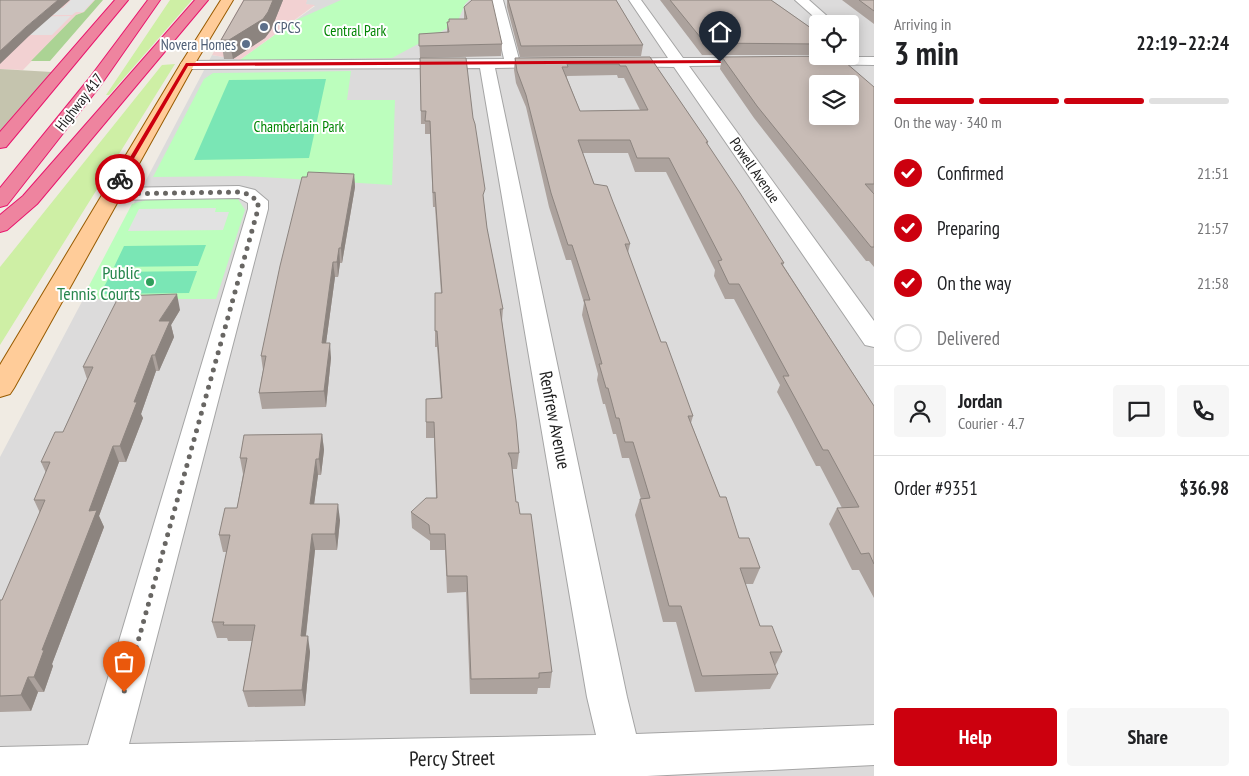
<!DOCTYPE html>
<html lang="en">
<head>
<meta charset="utf-8">
<style>
	:root { --surface:#fff; --page:#f6f6f6; --text:#202124; --muted:#757577; --line:#e0e0e0; --accent:#cc000e }
	body { margin:0; font-family:"PT Sans Narrow",sans-serif; background:var(--page); color:var(--text); height:100vh; display:flex; flex-direction:column; font-size:19px; white-space:nowrap }
	* { box-sizing:border-box; margin:0 }
	p { font-size:16px; color:var(--muted) }
	.icon { flex:none; width:28px; height:28px; fill:none; stroke:currentColor; stroke-width:2; stroke-linecap:round; stroke-linejoin:round }
	.map { position:relative; flex:1; overflow:hidden }
	.sheet { display:flex; flex-direction:column; background:var(--surface); width:375px }
	.sheet>* { flex:none }
	.tools { position:absolute; left:809px; top:15px; display:grid; gap:10px }
	.tools a { display:grid; place-items:center; width:50px; height:50px; border-radius:5px; background:var(--surface); box-shadow:0 2px 12px #0003; font-size:25px }
	.pin { position:absolute; display:grid; place-items:center; width:42px; height:42px; color:#fff; margin:-51px -21px; border-radius:50% 50% 50% 0; rotate:-45deg; box-shadow:0 0 5px #0007 }
	.pin .icon { rotate:45deg }
	.courier { position:absolute; display:grid; place-items:center; width:50px; height:50px; margin:-25px; border:4px solid #cc000e; border-radius:50%; background:#fff; color:#222; box-shadow:0 1px 6px #0007 }
	.overview em { font-style:normal; font-weight:800 }
	.overview div { display:flex; flex-direction:column-reverse }
	.overview { display:flex; align-items:center; justify-content:space-between; height:85px; padding:0 20px }
	h1 { font-size:32px; font-weight:800; line-height:38px }
	.bar { display:grid; grid-template-columns:repeat(4,1fr); gap:8px 5px; align-content:center; height:60px; padding:0 20px }
	.bar i { height:6px; border-radius:4px; background:var(--line) }
	.bar .active { background:var(--accent) }
	.bar p { grid-column:span 4 }
	.line { display:flex; align-items:center; gap:12px; padding:0 20px; border-top:1px solid var(--line) }
	.line div { flex:1 }
	.round { display:grid; place-items:center; flex:none; width:52px; height:52px; border-radius:5px; background:var(--page) }
	ol { padding:0 20px; list-style:none }
	li { display:flex; align-items:center; gap:15px; height:55px }
	li p { margin-inline-start:auto }
	li .icon { padding:5px; border-radius:50%; background:var(--accent); color:#fff; stroke-width:4 }
	li:last-child { color:var(--muted) }
	li i { width:28px; height:28px; border:2px solid var(--line); border-radius:50% }
	.action { display:flex; gap:10px; margin-top:auto; padding:10px 20px }
	.action a { flex:1; height:58px; border-radius:5px; background:var(--accent); color:#fff; font-size:20px; font-weight:800; line-height:58px; text-align:center }
	.action a+a { background:var(--page); color:var(--text) }
	main { display:flex; flex:1; min-height:0 }
	.map>svg:first-child { display:block }
	.residential { fill:#dcdbdb; fill-rule:evenodd }
	.commercial { fill:#f2d1d2 }
	.construction { fill:#c5c4ae }
	.grass { fill:#ceefa5 }
	.forest { fill:#abd394 }
	.park { fill:#bcfebd }
	.pitch { fill:#7ae6b5 }
	.parking { fill:#e2e2e2 }
	.lines { fill:none; stroke-linecap:round; stroke-linejoin:round }
	.street-casing { stroke:#a5a5a5; stroke-width:2 }
	.primary-casing { stroke:#985b00; stroke-width:2 }
	.highway-casing { stroke:#e9156d; stroke-width:2 }
	.street { fill:#fff; fill-rule:evenodd }
	.primary { fill:#fc9; fill-rule:evenodd }
	.highway { fill:#ee849f; fill-rule:evenodd }
	.wall { fill:#aca29d; fill-rule:evenodd }
	.shaded-wall { fill:#8c847f }
	.building { fill:#c8bcb6; stroke:#8c847f; fill-rule:evenodd }
	.route { fill:#cc000e }
	.done { stroke:#686663; stroke-width:5; stroke-dasharray:0 9 }
	.service-dot { fill:#5c6f8a; stroke:#fff; stroke-width:2 }
	.leisure-dot { fill:#2e9e5b; stroke:#fff; stroke-width:2 }
	.labels { text-anchor:middle; dominant-baseline:central; stroke-width:4; stroke-linejoin:round; paint-order:stroke }
	.far-service-label { font-size:15px; fill:#4e5e75; stroke:#fff; text-anchor:start }
	.far-park-label { font-size:15px; fill:#028604; stroke:#fff }
	.far-street-label { font-size:15px; fill:#1e1e1e; stroke:#fff }
	.leisure-label { font-size:18px; fill:#27864d; stroke:#fff; text-anchor:end }
	.street-label { font-size:18px; fill:#1e1e1e; stroke:#fff }
	.near-street-label { font-size:21px; fill:#1e1e1e; stroke:#fff }
</style>
</head>
<body>
<main>
<div class="map">
<svg width="874" height="776" viewBox="0 0 874 776">
	<rect width="100%" height="100%" fill="#f0ebe3"/>
	<path class="residential" d="M307 0H874V776H0V457L212 55 240 60 315 6 305 4ZM818 24H850V56H818ZM818 84H850V116H818Z"/>
	<path class="commercial" d="M0 0H95L84 12 76 15 23 70 0 69Z
		M243 0H307L306 4 315 5 240 60 212 55Z"/>
	<path class="construction" d="M0 69 52 72 0 131Z"/>
	<path class="grass" d="M170 0H192L109 95H106Z
		M175 64 0 345V267L162 65Z"/>
	<path class="forest" d="M95 0H103L50 61H31L76 15 84 12Z"/>
	<path class="park" d="M341 0H469L465 4 457 23 392 58 240 60 294 21Z
		M351 71 347 100H395L392 185 245 176 153 177 204 79 213 73Z
		M211 197 238 199 245 210 216 299H82L132 204 153 198Z"/>
	<path class="pitch" d="M326 79 309 158 194 160 229 80Z
		M206 245 198 266 114 267 124 246Z
		M197 271 189 293 100 294 112 272Z"/>
	<path class="parking" d="M71 0H94L83 12H76L72 15H0V9L63 8Z
		M71 16 52 35H13L0 17Z
		M216 208 215 212H229L223 230 128 231 139 209Z"/>
	<g class="lines">
		<g class="street-casing">
			<path id="street" d="M491 0H503L519 59H553L558 60 560 63 558 66 553 67 495 68 627 697 636 734 874 725V765L647 776H0V747L88 745 248 209V203L239 198 111 200 104 198 101 194 104 190 111 188 239 186 255 190 268 201V209L129 744 596 735 587 697 480 68 187 69 182 68 180 65 182 62 187 61 504 59Z
				M629 0H641L683 58H763L765 61 763 64 758 65 689 66 874 321V347L865 345 674 67 611 66 609 63 611 60 616 59 668 58Z
				M795 0H809L836 24H822Z
				M806 57H874V65L801 64 799 61 801 58Z"/>
		</g>
		<g class="primary-casing">
			<path id="primary" d="M221 0H233L194 65 14 388 10 394 0 397V365L180 65Z"/>
		</g>
		<g class="highway-casing">
			<path id="highway" d="M115 0H128L6 147 0 148V132Z
				M148 0H160L100 86 7 205 0 207V188L88 80Z
				M195 0H208L37 204 7 230 0 232V215L23 196Z"/>
		</g>
		<use href="#street" class="street"/>
		<use href="#primary" class="primary"/>
		<use href="#highway" class="highway"/>
	</g>
	<path class="wall" d="M244 0H283L271 30 265 38 233 59H224L221 40Z
		M507 0H616L643 45 641 56 520 57 507 7Z
		M660 0H771L818 33V55H702Z
		M842 0H874V24Z
		M464 7 502 44 501 56 420 58 419 34 447 33V22L464 19Z
		M650 57 708 142 707 145 784 263 783 265 874 406V598L859 570H852L829 524 837 508H842L820 466H816L789 414 777 392 780 385 734 299H725L714 276 715 270 666 172H635L628 153H583L594 184 630 244 628 253 661 342 693 416 691 423 720 497 739 538 760 568 753 584H745L760 626 782 652 775 666 778 674 770 689 695 692 676 622H663L635 515 640 499H641L629 458H622L616 434H613L605 404H603L597 380 598 374 582 315 584 303 571 260H566L549 207 526 107 516 83 514 70 515 58ZM617 75 618 78H624L640 110 580 111 567 78V76Z
		M722 57 874 87V267L869 261H866L754 118 720 69Z
		M420 58 473 118 487 228 503 309 502 321 519 453 517 469H512L516 502 520 514 552 672 550 688H538L537 694H470L466 592 447 593 445 550H430V541L412 528 411 512 436 498 434 438H426V399L441 398 437 347H435V293H441L435 207H433L430 134H425V124H421Z
		M354 174 355 187 342 263H340L338 277H335L326 343 331 358 326 407 262 409 259 393 263 370 261 356Z
		M180 310 171 325 174 337 159 371H156L141 414 143 418 126 462H119L99 516 104 527 52 664 53 666 44 692H38L31 711 0 712V600H2L40 513 34 500 46 473 41 462 63 432 87 379 83 367Z
		M322 434 324 450 321 475H318L314 504 340 520 337 550H315L306 636 310 652 305 706 248 707 243 691 252 641H228L227 638H217L212 622 227 552H223L219 535 237 508 243 474 240 458Z"/>
	<path class="shaded-wall" d="M58 0H70L29 36 0 64V51L26 27Z
		M273 0H283L271 30 265 38 233 59 229 40Z
		M354 174 355 187 342 263 341 248Z
		M339 248 340 263 338 277 337 262Z
		M333 262 335 277 324 358 322 343Z
		M177 294 180 310 171 325 174 337 159 371 155 355 159 321Z
		M330 343 331 358 326 407 324 391Z
		M152 355 156 371 141 414 143 418 126 462 120 446 134 402Z
		M322 434 324 450 321 475 319 459Z
		M113 446 119 462 99 516 104 527 52 664 53 666 44 692 34 677 42 650 89 511Z
		M316 459 318 475 312 520 310 504Z
		M338 504 340 520 337 550 335 534Z
		M312 534 315 550 304 652 301 636Z
		M308 636 310 652 305 706 302 690Z
		M28 677 38 692 31 711 21 695Z"/>
	<path class="building" d="M0 0H58L26 27 0 51Z
		M244 0H273L268 12 263 19 229 40H221Z
		M472 0H492L502 44 419 46V34L449 32 447 22H449V19H467L464 7Z
		M508 0H616L643 45 521 46Z
		M670 0H771L818 33V44L705 43Z
		M859 0H874V11Z
		M838 56 874 87V184H865L874 194V247H871L757 106 722 57ZM818 84H850V116H818Z
		M650 57 708 142H706L740 193 784 263H781L874 406V564L869 553 861 554 837 508 859 507 828 450H823L795 398 783 376H789L739 284H729L718 261 722 260 669 158H637L630 140H578L594 184 607 186 613 202 630 244H625L661 342H666L693 416H688L720 497H726L739 538H749L760 568H740L760 626H772L782 652H770L778 674 702 676 681 606H669L640 499 650 498 633 442H625L619 418H616L608 388H606L599 364H602L584 300H590L572 245H568L551 193 526 95 517 71 515 58ZM567 64H619L620 66H626L648 110 580 111 562 67H568Z
		M420 58H466L473 118 475 124 485 189 483 195 487 228 503 309H500L516 420 519 453H508L511 459 516 502H518L520 514H531L552 672 539 673V678L471 679 467 576H447L445 534H430L429 525 411 512 426 498H437L434 422H426V399L442 398 437 331H435V293H442L435 192 433 193 430 121H425L426 111H421Z
		M308 172 354 174 341 248H339L337 262H333L322 343H330L324 391 259 393 266 356H261L280 266 302 177H307Z
		M177 294 159 321H170L155 355H152L134 402H137L120 446H113L89 511 97 510 42 650H44L34 677H28L21 695 0 696V600H2L45 500H34L50 462H41L55 432H63L93 367H83L119 296Z
		M322 434 319 459H316L310 504H338L335 534H312L301 636H308L302 690 243 691 255 625H223L224 622H212L230 535H219L225 508H237L247 458H240L244 435Z"/>
	<path class="route" d="M720 60 721 63 188 66 122 179 120 181 117 179 186 63Z"/>
	<g class="lines">
		<path class="done" d="M120 179 111 194 238 192 248 194 258 201V209L124 692"/>
	</g>
	<g class="service-dot">
		<circle cx="264" cy="27" r="5"/>
		<circle cx="246" cy="44" r="5"/>
	</g>
	<circle class="leisure-dot" cx="150" cy="282" r="5"/>
	<g class="labels">
		<g class="far-service-label">
			<text x="274" y="27">CPCS</text>
			<text x="236" y="44" text-anchor="end">Novera Homes</text>
		</g>
		<g class="far-park-label">
			<text x="355" y="30">Central Park</text>
			<text x="299" y="126">Chamberlain Park</text>
		</g>
		<g class="far-street-label">
			<text transform="translate(79 102) rotate(-52)">Highway 417</text>
			<text transform="translate(755 170) rotate(55)">Powell Avenue</text>
		</g>
		<g class="leisure-label">
			<text x="140" y="272">Public<tspan x="140" dy="21">Tennis Courts</tspan></text>
		</g>
		<g class="street-label">
			<text transform="translate(555 420) rotate(79)">Renfrew Avenue</text>
		</g>
		<g class="near-street-label">
			<text transform="translate(452 758) rotate(-1)">Percy Street</text>
		</g>
	</g>
</svg>
<div class="tools">
<a><svg class="icon" aria-label="locate" viewBox="0 0 24 24"><circle cx="12" cy="12" r="6"/><path d="M12 2v4M12 18v4M2 12h4M18 12h4"/></svg></a>
<a><svg class="icon" aria-label="layers" viewBox="0 0 24 24"><path d="M12 4l9 5-9 5-9-5zM3 14l9 5 9-5"/></svg></a>
</div>
<div class="pin" style="left:124px;top:692px;background:#ea580c"><svg class="icon" aria-label="bag" viewBox="0 0 24 24"><path d="M5 8h14l-1 12H6zM9 8a3 3 0 0 1 6 0"/></svg></div>
<div class="pin" style="left:720px;top:62px;background:#1f2937"><svg class="icon" aria-label="home" viewBox="0 0 24 24"><path d="M3 11l9-7 9 7M6 9v11h12V9"/></svg></div>
<div class="courier" style="left:120px;top:179px"><svg class="icon" aria-label="bike" viewBox="0 0 24 24"><circle cx="6" cy="16" r="4"/><circle cx="18" cy="16" r="4"/><path d="M6 16l4-8h5l3 8M10 8l3 8H6M13 5h3"/></svg></div>
</div>
<section class="sheet">
<div class="overview"><div><h1>3 min</h1><p>Arriving in</p></div><em>22:19–22:24</em></div>
<div class="bar"><i class="active"></i><i class="active"></i><i class="active"></i><i></i><p>On the way · 340 m</p></div>
<ol>
<li><svg class="icon" aria-label="check" viewBox="0 0 24 24"><path d="M5 12l5 5 9-10"/></svg>Confirmed<p>21:51</p></li>
<li><svg class="icon" aria-label="check" viewBox="0 0 24 24"><path d="M5 12l5 5 9-10"/></svg>Preparing<p>21:57</p></li>
<li><svg class="icon" aria-label="check" viewBox="0 0 24 24"><path d="M5 12l5 5 9-10"/></svg>On the way<p>21:58</p></li>
<li><i></i>Delivered</li>
</ol>
<div class="line" style="height:90px"><a class="round"><svg class="icon" aria-label="person" viewBox="0 0 24 24"><circle cx="12" cy="8" r="4"/><path d="M4 21q1-7 8-7t8 7"/></svg></a><div><b>Jordan</b><p>Courier · 4.7</p></div><a class="round"><svg class="icon" aria-label="chat" viewBox="0 0 24 24"><path d="M4 5h16v11H9l-5 4z"/></svg></a><a class="round"><svg class="icon" aria-label="phone" viewBox="0 0 24 24"><path d="M5 4h4l2 5-3 2q2 4 5 5l2-3 5 2v4C11 20 4 13 5 4z"/></svg></a></div>
<div class="line" style="height:65px"><div>Order #9351</div><b>$36.98</b></div>
<div class="action"><a>Help</a><a>Share</a></div>
</section>
</main>
</body>
</html>
